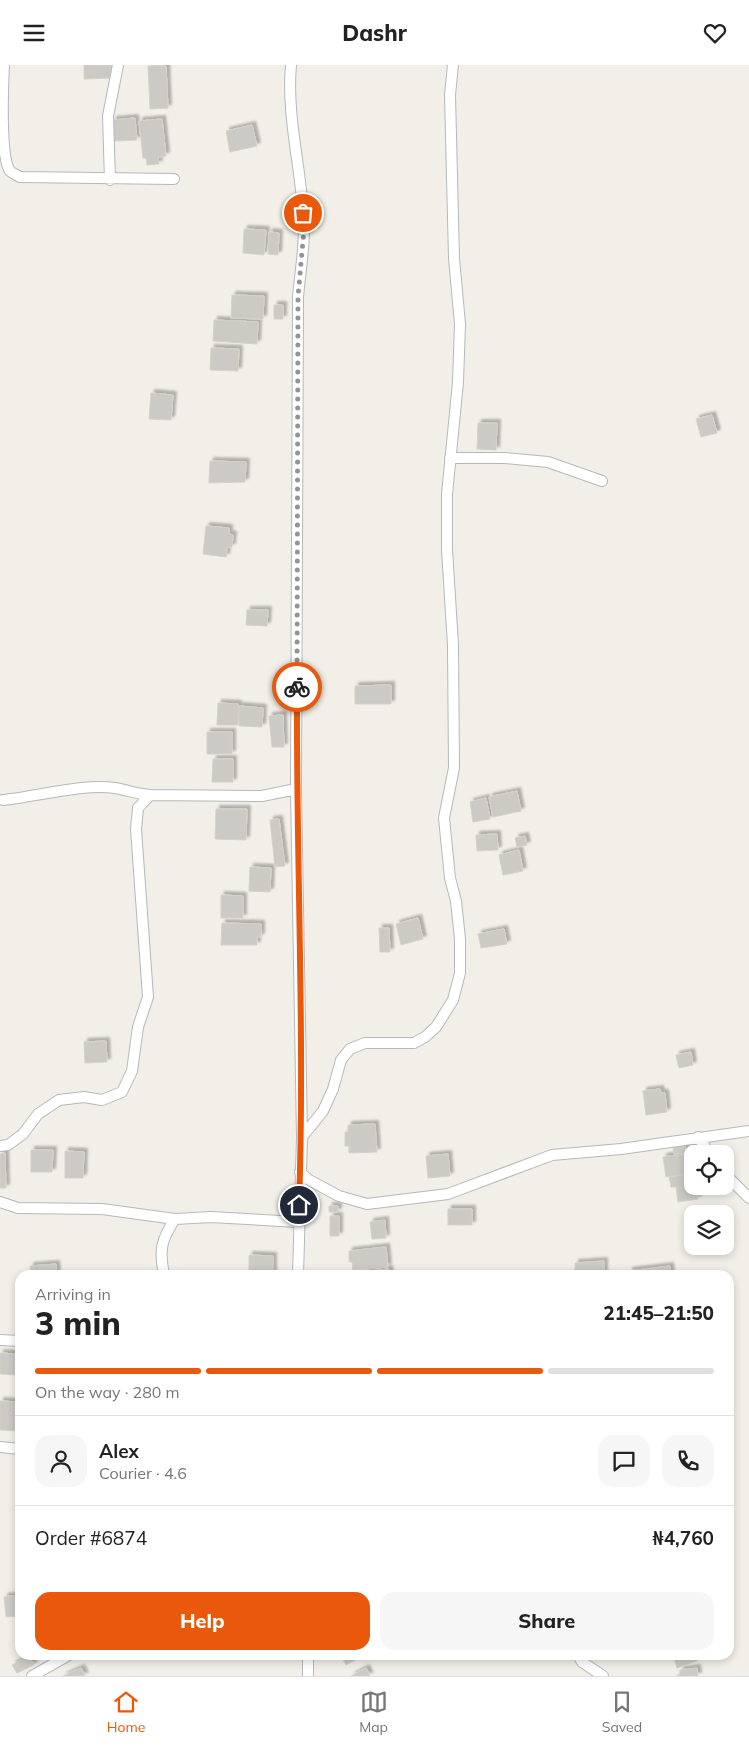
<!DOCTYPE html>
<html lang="en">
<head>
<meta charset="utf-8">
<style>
	:root { --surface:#fff; --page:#f6f6f6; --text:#222; --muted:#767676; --line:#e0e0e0; --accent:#ea580c }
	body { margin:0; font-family:Mulish,sans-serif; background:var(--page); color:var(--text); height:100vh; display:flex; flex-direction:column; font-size:19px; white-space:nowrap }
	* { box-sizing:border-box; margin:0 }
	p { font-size:16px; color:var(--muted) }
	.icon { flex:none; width:28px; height:28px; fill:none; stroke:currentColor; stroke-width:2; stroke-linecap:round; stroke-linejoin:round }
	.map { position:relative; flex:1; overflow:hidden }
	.sheet { position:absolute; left:15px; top:1205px; width:719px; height:390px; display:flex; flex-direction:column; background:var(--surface); border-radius:15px; box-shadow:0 2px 8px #0003 }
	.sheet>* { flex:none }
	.controls { position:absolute; left:684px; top:1080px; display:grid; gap:10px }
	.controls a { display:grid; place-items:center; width:50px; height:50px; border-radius:10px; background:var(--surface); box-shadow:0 2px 8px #0003; font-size:25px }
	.pin { position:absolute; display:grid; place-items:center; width:42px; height:42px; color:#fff; margin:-21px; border:2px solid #fff; border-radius:50%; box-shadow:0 1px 5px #0007 }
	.courier { position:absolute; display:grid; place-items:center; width:50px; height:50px; margin:-25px; border:4px solid #ea580c; border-radius:50%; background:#fff; color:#222; box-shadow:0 1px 6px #0007 }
	.overview em { font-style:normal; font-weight:800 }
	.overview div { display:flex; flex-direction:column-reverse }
	.overview { display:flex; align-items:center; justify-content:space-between; height:85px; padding:0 20px }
	h1 { font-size:32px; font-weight:800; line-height:38px }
	.bar { display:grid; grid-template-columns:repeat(4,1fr); gap:8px 5px; align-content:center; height:60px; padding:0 20px }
	.bar i { height:6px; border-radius:4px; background:var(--line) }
	.bar .selected { background:var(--accent) }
	.bar p { grid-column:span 4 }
	.line { display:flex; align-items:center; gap:12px; padding:0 20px; border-top:1px solid var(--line) }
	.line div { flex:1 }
	.round { display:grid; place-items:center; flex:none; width:52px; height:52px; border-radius:15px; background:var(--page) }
	.button { display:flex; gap:10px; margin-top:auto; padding:10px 20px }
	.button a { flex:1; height:58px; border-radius:15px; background:var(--accent); color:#fff; font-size:20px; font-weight:800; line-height:58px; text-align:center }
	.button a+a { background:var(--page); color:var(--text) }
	header { display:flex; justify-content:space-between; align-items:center; height:65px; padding:0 20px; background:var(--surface); font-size:22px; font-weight:800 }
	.menu { display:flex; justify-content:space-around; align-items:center; height:70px; border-top:1px solid var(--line); background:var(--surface); font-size:14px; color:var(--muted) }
	.menu a { display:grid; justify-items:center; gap:2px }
	.menu .selected { color:var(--accent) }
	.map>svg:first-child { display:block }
	.building { fill:#cccac5; stroke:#d6d1c6; filter:url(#shadow) }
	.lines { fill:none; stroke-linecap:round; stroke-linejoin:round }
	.street-casing { stroke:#b5b8bc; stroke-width:12 }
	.street { stroke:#fff; stroke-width:10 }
	.done { stroke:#929495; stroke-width:5; stroke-dasharray:0 9 }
	.route { stroke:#ea580c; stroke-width:6 }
</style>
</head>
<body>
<header><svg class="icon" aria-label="menu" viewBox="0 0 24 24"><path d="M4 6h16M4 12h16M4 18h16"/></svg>Dashr<svg class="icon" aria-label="heart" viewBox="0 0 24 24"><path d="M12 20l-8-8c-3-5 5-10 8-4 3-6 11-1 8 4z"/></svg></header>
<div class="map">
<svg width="749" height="1611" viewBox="0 0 749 1611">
	<defs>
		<filter id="shadow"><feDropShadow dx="3.5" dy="-3.5" stdDeviation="1" flood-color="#0004"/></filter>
	</defs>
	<rect width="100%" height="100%" fill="#f1efe8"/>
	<path class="building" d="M84 0H111V13L84 14Z
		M148 1H166L168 43 150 44Z
		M135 53 137 75 114 76 113 55Z
		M162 54 166 91 158 92 159 99 147 100 146 93H143L139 56Z
		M252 60 257 81 230 87 226 66Z
		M244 164 266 165 264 190 243 188Z
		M269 167 279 168 278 190 268 189Z
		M232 230 264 231 263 254 231 253Z
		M274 240H283V254H274Z
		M214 255 258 257 257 279 213 276Z
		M211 283 239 284 238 306 210 305Z
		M151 328 173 330 171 355 149 354Z
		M712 350 717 368 701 372 696 354Z
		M478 358H497L496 385 477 384Z
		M210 396 246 397 245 417 209 418Z
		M206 461 229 463V469L233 470 232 482H227L226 492 203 489Z
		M247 545H268L267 561 246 560Z
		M274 617 283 618 282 626 273 625Z
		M391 620V639H355V621Z
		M218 638 238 639V660H217Z
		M239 641 263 643 262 662 239 661Z
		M283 650 284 682H272L269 651Z
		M207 667H232V689H207Z
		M213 694H233V717H212Z
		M517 726 521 746 493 752 489 732Z
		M486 733 490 754 473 757 470 737Z
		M216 744H247L246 775 215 774Z
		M279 754 285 801 275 802 270 755Z
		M497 769 498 785 477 786 476 770Z
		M525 771 527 780 517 782 515 773Z
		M519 785 523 806 503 810 499 790Z
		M250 802 271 803 270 827 249 826Z
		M221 830 243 831V853H221Z
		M418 853 423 874 401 880 396 859Z
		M222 858 261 859V872H257V880H221Z
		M379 863H389L390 887H380Z
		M504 864 507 879 481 883 478 869Z
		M106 976 107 997 85 998 84 977Z
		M691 987 693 1000 679 1003 676 990Z
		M660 1024 661 1028H665L667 1047 646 1050 643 1026Z
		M375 1059 377 1087 349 1088V1081H345V1067H348V1060Z
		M685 1081 686 1088 674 1089 673 1082Z
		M31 1085H53L52 1107H31Z
		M65 1086 84 1087 83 1113H65Z
		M5 1088 6 1123H0V1089Z
		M692 1088V1108L666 1112 663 1092Z
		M448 1089 450 1111 428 1113 426 1091Z
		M692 1109V1121H696L698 1134 678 1137 676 1122H671L669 1112Z
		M329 1141H338V1147H329Z
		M448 1144H472V1160H448Z
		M330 1151H339V1171H330Z
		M385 1155 386 1173 372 1174 370 1157Z
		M696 1181H713L714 1183 697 1185Z
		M386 1182 388 1202 353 1205 352 1197H349V1186Z
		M249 1190 273 1191V1210H249Z
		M604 1196V1210H575V1198Z
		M56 1199 57 1210H31L30 1201Z
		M670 1201 671 1210H630L629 1206Z
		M389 1204 390 1210H360V1207Z
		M0 1288 17 1289 16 1310 0 1309Z
		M0 1336 20 1337V1366L0 1365Z
		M20 1530V1551L6 1552 4 1532Z
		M359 1590 361 1592 346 1600 341 1591Z
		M673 1590H695L697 1596 677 1603Z
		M29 1591 34 1600 17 1608 12 1600Z
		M81 1603 85 1611H63Z
		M366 1603 370 1611H351Z
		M697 1603 698 1611H676L680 1609V1605Z"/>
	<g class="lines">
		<g class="street-casing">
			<path id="street" d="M4 0C3 21 0 92 10 106 12 108 17 110 20 112L174 114
				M291 0C286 54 303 109 304 163 304 186 300 209 298 232L296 724 302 1072 298 1210
				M110 115 108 51 118 0
				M450 393H505L548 397 602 416
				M3 735C35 732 84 718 115 723 127 725 137 729 150 730
				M302 1072 323 1046 333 1024 341 995 350 984 365 978H414L425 972 436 962 453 935 460 908V874L456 836 450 813 444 753 454 703 453 580 447 485V429L458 317 460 259 454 193 450 30 453 0
				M698 1072 710 1089
				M0 1081 8 1080 23 1069 38 1049 59 1035 84 1032 102 1035 122 1027 132 1006 138 962 148 932 136 764 138 743 150 730 262 731 296 724
				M300 1107 309 1115 339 1131 367 1139 448 1129 552 1090 621 1084 749 1066
				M725 1109 749 1133
				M0 1137 18 1143 102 1144 175 1154
				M164 1210C159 1185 161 1175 175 1154L211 1152 298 1157
				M0 1275 20 1276
				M0 1382 20 1384
				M578 1590 582 1597 603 1611
				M32 1611 69 1590
				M308 1611V1590"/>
		</g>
		<use href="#street" class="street"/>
	</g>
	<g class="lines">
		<path class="done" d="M297 622 298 232 304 164 303 148"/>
		<path class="route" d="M297 622C296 795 305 968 299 1140"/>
	</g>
</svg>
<div class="controls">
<a><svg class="icon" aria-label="locate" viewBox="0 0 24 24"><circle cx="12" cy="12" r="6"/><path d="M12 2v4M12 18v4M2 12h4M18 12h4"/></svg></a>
<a><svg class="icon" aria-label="layers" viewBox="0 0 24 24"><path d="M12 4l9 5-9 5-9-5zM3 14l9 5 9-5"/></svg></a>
</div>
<div class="pin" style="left:303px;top:148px;background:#ea580c"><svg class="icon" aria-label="bag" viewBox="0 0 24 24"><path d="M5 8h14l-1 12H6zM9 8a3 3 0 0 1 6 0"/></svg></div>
<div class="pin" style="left:299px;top:1140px;background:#1f2937"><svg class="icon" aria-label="home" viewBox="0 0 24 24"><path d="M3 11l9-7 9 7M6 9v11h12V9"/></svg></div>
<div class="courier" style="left:297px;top:622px"><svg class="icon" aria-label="bike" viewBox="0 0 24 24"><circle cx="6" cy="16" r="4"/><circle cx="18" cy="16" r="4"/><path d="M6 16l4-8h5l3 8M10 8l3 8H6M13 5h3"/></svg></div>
<section class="sheet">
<div class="overview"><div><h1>3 min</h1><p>Arriving in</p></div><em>21:45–21:50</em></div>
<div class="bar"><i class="selected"></i><i class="selected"></i><i class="selected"></i><i></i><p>On the way · 280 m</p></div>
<div class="line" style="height:90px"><a class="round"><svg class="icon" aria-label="person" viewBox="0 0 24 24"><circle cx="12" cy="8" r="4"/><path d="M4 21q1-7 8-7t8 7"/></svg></a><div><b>Alex</b><p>Courier · 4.6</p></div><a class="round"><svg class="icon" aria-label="chat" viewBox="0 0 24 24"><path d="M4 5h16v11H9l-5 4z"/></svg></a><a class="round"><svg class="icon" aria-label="phone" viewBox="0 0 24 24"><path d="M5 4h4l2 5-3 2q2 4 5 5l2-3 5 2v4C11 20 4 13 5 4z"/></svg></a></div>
<div class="line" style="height:65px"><div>Order #6874</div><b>₦4,760</b></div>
<div class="button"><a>Help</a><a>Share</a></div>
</section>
</div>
<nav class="menu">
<a class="selected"><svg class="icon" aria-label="home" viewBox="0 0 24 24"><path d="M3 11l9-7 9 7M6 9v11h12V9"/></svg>Home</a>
<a><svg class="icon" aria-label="map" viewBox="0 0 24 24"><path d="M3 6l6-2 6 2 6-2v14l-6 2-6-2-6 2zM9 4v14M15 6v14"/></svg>Map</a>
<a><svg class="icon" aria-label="saved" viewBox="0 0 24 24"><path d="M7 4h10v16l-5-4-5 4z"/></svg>Saved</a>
</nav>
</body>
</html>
